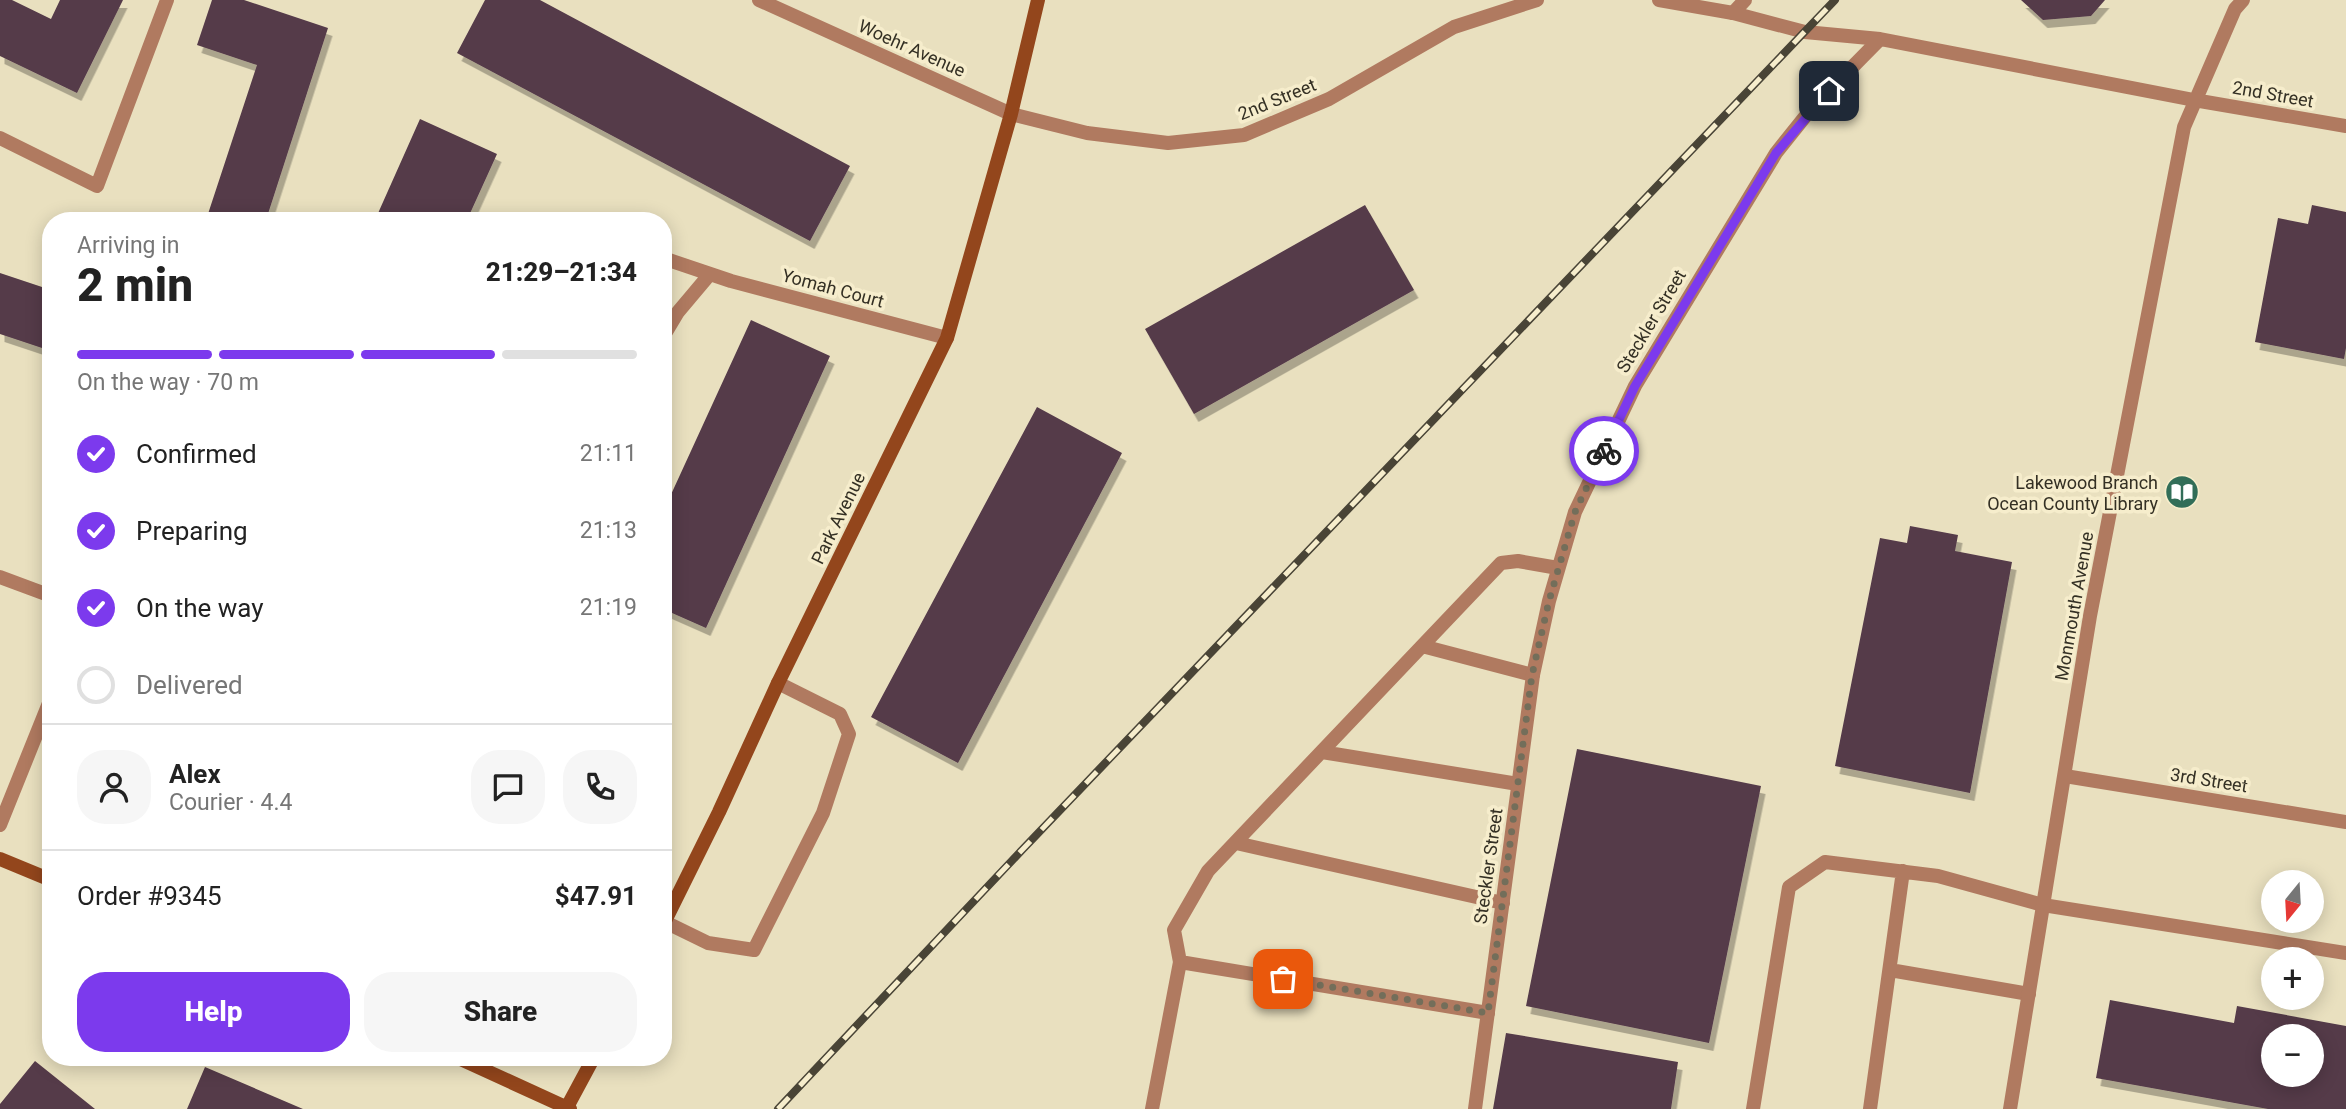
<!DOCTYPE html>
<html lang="en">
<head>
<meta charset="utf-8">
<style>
	:root { --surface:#fff; --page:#f6f6f6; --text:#222; --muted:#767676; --line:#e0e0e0; --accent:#7c3aed }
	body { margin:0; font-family:Roboto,sans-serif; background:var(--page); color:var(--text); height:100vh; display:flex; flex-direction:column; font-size:26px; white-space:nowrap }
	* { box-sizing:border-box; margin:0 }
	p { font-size:23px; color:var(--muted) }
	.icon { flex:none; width:38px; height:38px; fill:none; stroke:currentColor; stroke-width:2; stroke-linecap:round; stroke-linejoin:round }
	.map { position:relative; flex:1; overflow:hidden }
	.drawer { position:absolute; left:42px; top:212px; width:630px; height:854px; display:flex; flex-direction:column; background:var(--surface); border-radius:28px; box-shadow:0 4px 18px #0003 }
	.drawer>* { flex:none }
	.needle { width:46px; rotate:198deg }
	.tools { position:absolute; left:2261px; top:870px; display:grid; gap:14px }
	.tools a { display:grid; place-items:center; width:63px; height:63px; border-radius:50%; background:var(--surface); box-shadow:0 4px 18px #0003; font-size:35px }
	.pin { position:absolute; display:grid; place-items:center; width:60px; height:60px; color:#fff; margin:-30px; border-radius:14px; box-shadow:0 4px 10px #0006 }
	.courier { position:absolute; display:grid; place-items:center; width:70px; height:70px; margin:-35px; border:5px solid #7c3aed; border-radius:50%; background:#fff; color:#222; box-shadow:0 2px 9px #0007 }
	.headline em { font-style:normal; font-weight:800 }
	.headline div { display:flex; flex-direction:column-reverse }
	.headline { display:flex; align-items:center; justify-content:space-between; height:119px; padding:0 35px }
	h1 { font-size:46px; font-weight:800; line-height:52px }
	.bar { display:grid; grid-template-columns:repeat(4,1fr); gap:10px 7px; align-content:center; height:84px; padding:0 35px }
	.bar i { height:9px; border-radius:5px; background:var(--line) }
	.bar .current { background:var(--accent) }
	.bar p { grid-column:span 4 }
	.line { display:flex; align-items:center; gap:18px; padding:0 35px; border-top:2px solid var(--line) }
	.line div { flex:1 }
	.round { display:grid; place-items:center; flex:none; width:74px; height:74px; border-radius:28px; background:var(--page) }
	ol { padding:0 35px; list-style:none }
	li { display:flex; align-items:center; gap:21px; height:77px }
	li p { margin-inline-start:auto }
	li .icon { padding:7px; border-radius:50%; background:var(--accent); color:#fff; stroke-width:4 }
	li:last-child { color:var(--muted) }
	li i { width:38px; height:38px; border:4px solid var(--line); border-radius:50% }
	.action { display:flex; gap:14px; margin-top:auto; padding:14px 35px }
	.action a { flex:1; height:80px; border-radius:28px; background:var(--accent); color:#fff; font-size:28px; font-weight:800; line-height:80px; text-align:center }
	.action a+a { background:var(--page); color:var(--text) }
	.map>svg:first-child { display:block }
	.building { fill:#543a49; fill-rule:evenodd; filter:url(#shadow) }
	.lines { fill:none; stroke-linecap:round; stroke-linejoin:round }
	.lane { stroke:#b07a60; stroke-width:14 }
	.street { stroke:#b07a60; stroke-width:14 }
	.secondary { stroke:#93461c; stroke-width:14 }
	.rail-casing { stroke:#494436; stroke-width:8 }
	.rail { stroke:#f6edcc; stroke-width:5; stroke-dasharray:16; stroke-linecap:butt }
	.done { stroke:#736e5a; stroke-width:7; stroke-dasharray:0 12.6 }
	.route { stroke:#7c3aed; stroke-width:9 }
	.labels { text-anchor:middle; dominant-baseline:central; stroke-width:7; stroke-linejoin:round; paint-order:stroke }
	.street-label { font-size:18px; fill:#343024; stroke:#f6edcc }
	.poi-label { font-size:18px; fill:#343024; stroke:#f6edcc; text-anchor:end }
</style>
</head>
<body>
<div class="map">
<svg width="2346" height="1109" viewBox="0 0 2346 1109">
	<defs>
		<filter id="shadow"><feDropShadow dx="4.5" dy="8" stdDeviation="0" flood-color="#0004"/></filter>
	</defs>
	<rect width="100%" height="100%" fill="#e9e0bf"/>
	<path class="building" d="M0 0H12L51 19 60 0H123L77 93 0 56Z
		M212 0H244L328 28 266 220H206L257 65 197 45Z
		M485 0H540L850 166 810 241 457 53Z
		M2021 0H2105L2091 16 2043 20Z
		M420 119 497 154 467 220H375Z
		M1365 205 1414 290 1194 414 1145 329Z
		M2312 205 2346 212V348L2344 359 2255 342 2278 218 2308 224Z
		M0 273 51 290V351L0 334Z
		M751 320 830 356 706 628 663 609V512Z
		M1037 407 1122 453 958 763 871 717Z
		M1910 526 1958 535 1955 551 2012 562 1970 793 1835 766 1880 538 1907 543Z
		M1577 749 1761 786 1709 1043 1526 1006Z
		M2110 1000 2234 1023 2237 1006 2346 1026V1109H2268L2096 1078ZM2273 1036H2312V1074H2273Z
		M1506 1033 1678 1062 1671 1109H1493Z
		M35 1061 95 1109H0V1104Z
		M205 1067 303 1109H187Z"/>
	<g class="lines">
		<path class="lane" d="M1733 13 1745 0
			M1422 646 1533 675
			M1322 752 1518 784
			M1236 843 1503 903
			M665 922 708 943 754 950 823 813 849 734 840 714 778 683
			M1890 970 2029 994
			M1488 1013 1180 962 1174 930 1208 871 1501 563 1518 561 1558 568
			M1152 1109 1180 962
			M1753 1109 1789 887 1825 862 1938 876 2043 905 2346 953
			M1870 1109 1903 871"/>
		<path class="street" d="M759 0 1011 114 1087 133 1168 143 1244 135 1329 99 1454 27 1537 0
			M1659 0 1733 13 1805 32 1880 39
			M0 138 97 186 167 0
			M663 258 731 281 947 338
			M663 337 678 312 710 274
			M0 577 51 596
			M2065 776 2346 822
			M0 825 51 698
			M1475 1109 1533 675 1549 601 1575 512 1635 386 1776 153 1812 108 1880 39 2194 100 2346 126
			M2010 1109 2090 616 2184 127 2235 9 2243 0"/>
		<path class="secondary" d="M0 859 51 880
			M663 925 719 812 778 683 947 338 1011 114 1038 0
			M456 1057 570 1109
			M566 1109 594 1057"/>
		<g class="rail-casing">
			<path id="rail" d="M778 1109 1022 850 1835 0"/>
		</g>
		<use href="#rail" class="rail"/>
	</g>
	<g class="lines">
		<path class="done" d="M1283 979 1488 1013 1532 675 1549 601 1575 512 1604 451"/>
		<path class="route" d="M1604 451 1635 386 1776 153 1829 91"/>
	</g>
	<defs>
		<g id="library-disc" transform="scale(1.75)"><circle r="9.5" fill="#326e58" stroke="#f6edcc"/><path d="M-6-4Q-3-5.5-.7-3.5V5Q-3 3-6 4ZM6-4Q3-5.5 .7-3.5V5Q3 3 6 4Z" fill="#fff"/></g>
	</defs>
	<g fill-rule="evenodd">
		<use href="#library-disc" x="2182" y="492"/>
	</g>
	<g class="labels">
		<g class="street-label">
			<text transform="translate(912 48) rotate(24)">Woehr Avenue</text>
			<text transform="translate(2273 94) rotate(10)">2nd Street</text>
			<text transform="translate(1277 99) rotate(-22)">2nd Street</text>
			<text transform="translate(833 288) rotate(15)">Yomah Court</text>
			<text transform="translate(1651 321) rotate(-59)">Steckler Street</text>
			<text transform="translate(838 518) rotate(-64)">Park Avenue</text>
			<text transform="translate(2074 606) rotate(-80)">Monmouth Avenue</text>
			<text transform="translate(2209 780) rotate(9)">3rd Street</text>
			<text transform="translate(1488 866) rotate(-82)">Steckler Street</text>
		</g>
		<g class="poi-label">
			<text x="2158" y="482">Lakewood Branch<tspan x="2158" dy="21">Ocean County Library</tspan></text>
		</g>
	</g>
</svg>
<div class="tools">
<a><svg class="needle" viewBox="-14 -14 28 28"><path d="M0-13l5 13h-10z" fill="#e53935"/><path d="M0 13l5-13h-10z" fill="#767676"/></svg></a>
<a>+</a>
<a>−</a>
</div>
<div class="pin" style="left:1283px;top:979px;background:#ea580c"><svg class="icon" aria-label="bag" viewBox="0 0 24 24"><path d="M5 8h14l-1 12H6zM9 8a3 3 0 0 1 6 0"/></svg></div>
<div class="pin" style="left:1829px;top:91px;background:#1f2937"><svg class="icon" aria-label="home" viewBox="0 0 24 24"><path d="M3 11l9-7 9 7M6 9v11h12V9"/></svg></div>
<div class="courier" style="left:1604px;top:451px"><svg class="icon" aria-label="bike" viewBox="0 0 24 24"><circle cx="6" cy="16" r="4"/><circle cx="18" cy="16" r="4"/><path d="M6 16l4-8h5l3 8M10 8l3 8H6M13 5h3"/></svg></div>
<section class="drawer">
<div class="headline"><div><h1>2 min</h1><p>Arriving in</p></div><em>21:29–21:34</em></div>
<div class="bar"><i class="current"></i><i class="current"></i><i class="current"></i><i></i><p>On the way · 70 m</p></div>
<ol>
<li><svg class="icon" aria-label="check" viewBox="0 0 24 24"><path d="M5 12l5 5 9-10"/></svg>Confirmed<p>21:11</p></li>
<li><svg class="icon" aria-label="check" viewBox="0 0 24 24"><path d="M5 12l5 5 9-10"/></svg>Preparing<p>21:13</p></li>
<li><svg class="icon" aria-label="check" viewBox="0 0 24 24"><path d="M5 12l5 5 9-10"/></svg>On the way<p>21:19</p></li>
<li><i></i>Delivered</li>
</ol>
<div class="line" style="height:126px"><a class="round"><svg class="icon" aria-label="person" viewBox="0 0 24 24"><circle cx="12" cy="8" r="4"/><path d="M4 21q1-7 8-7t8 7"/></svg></a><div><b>Alex</b><p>Courier · 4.4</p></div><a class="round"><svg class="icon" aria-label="chat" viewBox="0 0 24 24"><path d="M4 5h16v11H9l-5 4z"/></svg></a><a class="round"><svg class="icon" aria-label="phone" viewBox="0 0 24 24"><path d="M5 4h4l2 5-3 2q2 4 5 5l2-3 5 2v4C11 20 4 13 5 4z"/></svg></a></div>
<div class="line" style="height:91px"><div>Order #9345</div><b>$47.91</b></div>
<div class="action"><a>Help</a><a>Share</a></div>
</section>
</div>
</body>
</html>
